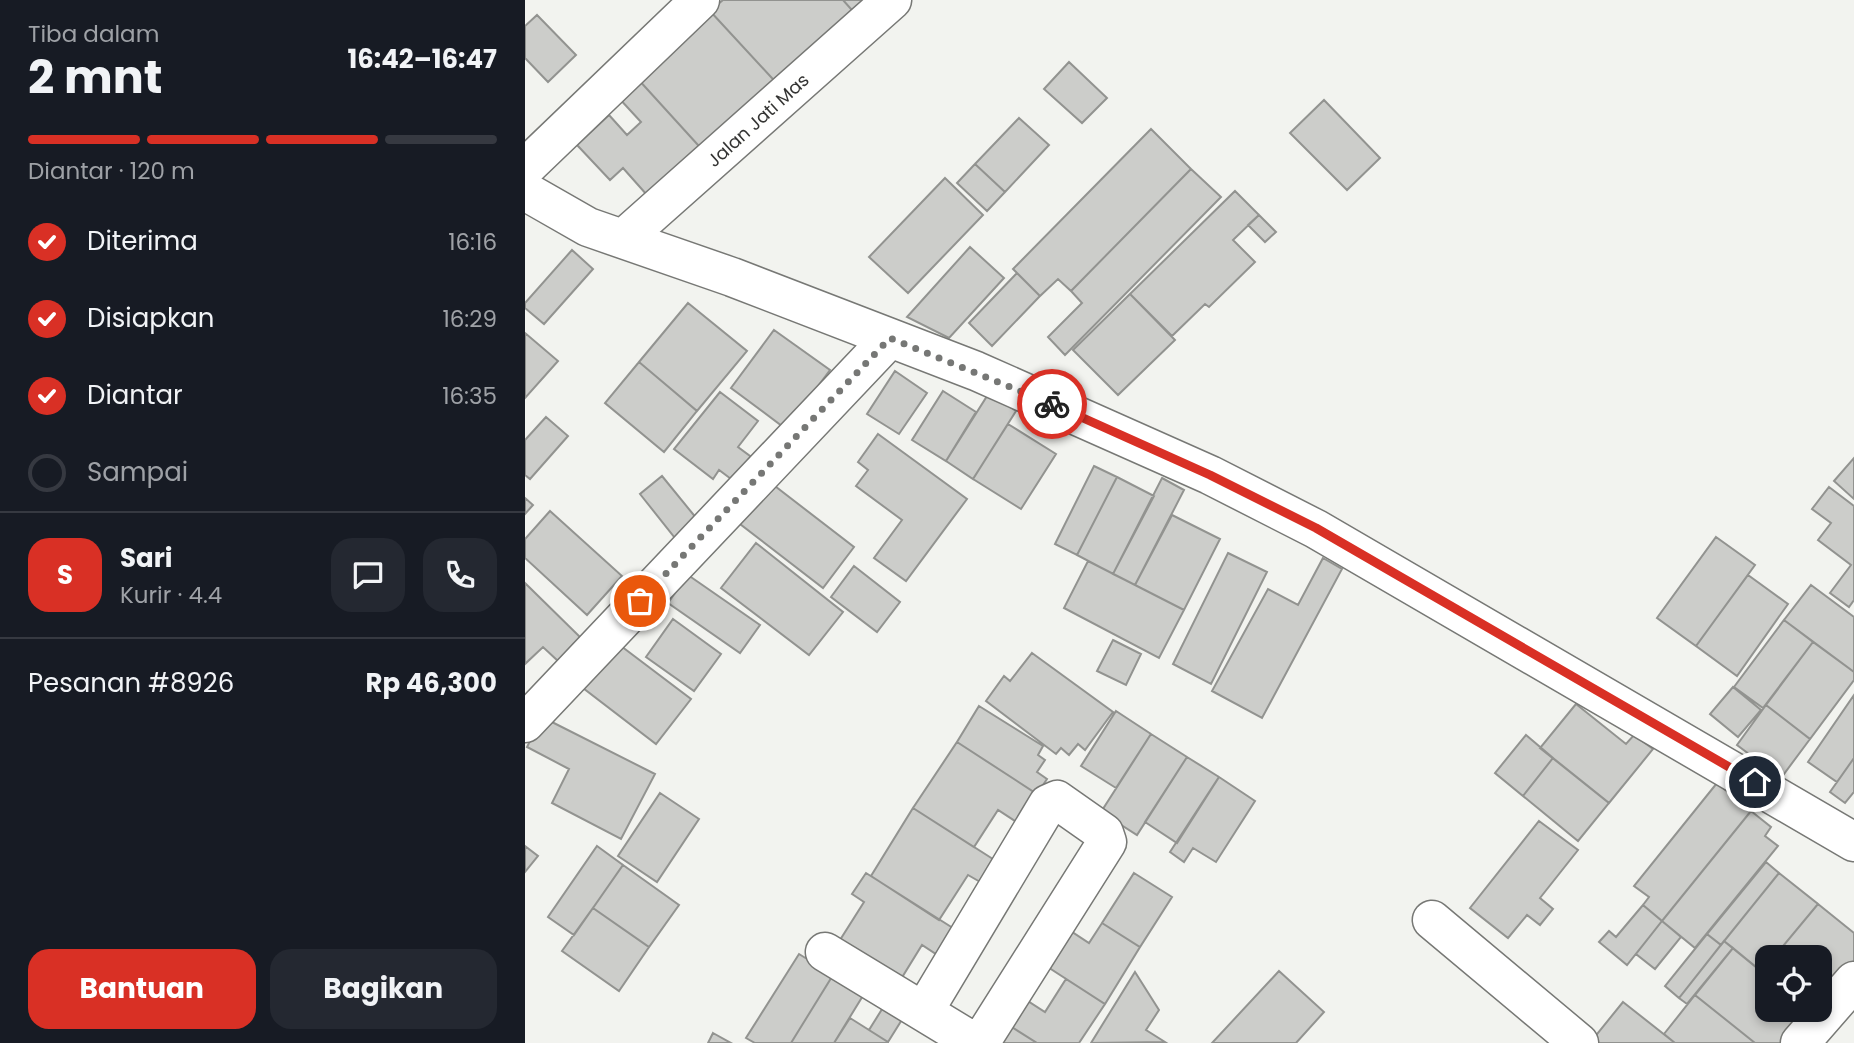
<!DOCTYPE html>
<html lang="id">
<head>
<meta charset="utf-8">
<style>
	:root { --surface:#171b24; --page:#242831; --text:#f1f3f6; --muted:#9ea1a6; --line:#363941; --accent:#d93025 }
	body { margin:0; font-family:Poppins,sans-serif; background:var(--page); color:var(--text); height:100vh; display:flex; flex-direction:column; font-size:26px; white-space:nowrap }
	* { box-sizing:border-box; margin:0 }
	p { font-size:23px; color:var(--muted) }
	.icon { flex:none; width:38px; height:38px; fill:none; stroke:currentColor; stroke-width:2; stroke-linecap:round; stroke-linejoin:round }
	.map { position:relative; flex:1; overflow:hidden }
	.side { display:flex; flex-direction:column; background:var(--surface); width:525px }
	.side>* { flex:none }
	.tools { position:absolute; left:1230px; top:945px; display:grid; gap:14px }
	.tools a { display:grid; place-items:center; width:77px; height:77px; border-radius:14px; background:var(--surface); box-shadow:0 4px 10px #0003; font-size:35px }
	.pin { position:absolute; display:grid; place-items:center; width:60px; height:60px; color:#fff; margin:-30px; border:4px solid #fff; border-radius:50%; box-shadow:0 2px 7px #0007 }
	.courier { position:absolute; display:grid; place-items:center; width:70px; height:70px; margin:-35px; border:5px solid #d93025; border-radius:50%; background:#fff; color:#222; box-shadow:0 2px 9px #0007 }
	.overview em { font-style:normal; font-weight:700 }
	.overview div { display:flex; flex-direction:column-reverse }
	.overview { display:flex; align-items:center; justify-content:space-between; height:119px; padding:0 28px }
	h1 { font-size:46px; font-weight:700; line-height:52px }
	.bar { display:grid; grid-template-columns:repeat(4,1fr); gap:10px 7px; align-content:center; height:84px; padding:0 28px }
	.bar i { height:9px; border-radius:5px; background:var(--line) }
	.bar .on { background:var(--accent) }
	.bar p { grid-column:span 4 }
	.line { display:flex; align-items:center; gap:18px; padding:0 28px; border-top:2px solid var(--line) }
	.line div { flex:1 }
	.round { display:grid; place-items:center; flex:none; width:74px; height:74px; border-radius:21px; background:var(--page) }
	ol { padding:0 28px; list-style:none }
	li { display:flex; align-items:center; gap:21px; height:77px }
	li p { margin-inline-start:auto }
	li .icon { padding:7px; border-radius:50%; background:var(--accent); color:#fff; stroke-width:4 }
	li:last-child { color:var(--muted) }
	li i { width:38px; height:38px; border:4px solid var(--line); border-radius:50% }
	.button { display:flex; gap:14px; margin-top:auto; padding:14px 28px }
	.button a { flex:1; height:80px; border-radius:21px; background:var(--accent); color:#fff; font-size:28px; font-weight:700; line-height:80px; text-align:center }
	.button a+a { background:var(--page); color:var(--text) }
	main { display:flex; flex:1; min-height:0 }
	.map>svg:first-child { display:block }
	.building { fill:#cccdca; stroke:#929390; stroke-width:2 }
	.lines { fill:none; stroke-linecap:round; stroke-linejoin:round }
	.street-casing { stroke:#777875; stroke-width:41 }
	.street { stroke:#fff; stroke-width:38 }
	.done { stroke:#767775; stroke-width:7; stroke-dasharray:0 12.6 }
	.route { stroke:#d93025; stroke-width:9 }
	.labels { text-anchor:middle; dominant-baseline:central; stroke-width:5; stroke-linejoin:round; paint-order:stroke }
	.street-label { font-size:18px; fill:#343433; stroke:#fffffe }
</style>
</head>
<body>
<main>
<section class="side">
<div class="overview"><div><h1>2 mnt</h1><p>Tiba dalam</p></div><em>16:42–16:47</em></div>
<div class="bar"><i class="on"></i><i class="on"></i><i class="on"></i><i></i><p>Diantar · 120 m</p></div>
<ol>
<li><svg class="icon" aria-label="check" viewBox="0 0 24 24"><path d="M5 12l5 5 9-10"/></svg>Diterima<p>16:16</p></li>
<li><svg class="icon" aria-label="check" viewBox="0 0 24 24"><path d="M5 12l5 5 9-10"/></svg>Disiapkan<p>16:29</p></li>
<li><svg class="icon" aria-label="check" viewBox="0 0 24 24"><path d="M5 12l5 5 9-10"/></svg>Diantar<p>16:35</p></li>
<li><i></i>Sampai</li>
</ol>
<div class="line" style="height:126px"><b class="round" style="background:var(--accent);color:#fff">S</b><div><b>Sari</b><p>Kurir · 4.4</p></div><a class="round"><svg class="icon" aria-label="chat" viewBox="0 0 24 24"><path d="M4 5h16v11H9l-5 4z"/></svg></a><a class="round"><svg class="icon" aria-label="phone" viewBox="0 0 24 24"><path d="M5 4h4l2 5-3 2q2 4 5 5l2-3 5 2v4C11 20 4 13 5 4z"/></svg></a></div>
<div class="line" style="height:91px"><div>Pesanan #8926</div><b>Rp 46,300</b></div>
<div class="button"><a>Bantuan</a><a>Bagikan</a></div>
</section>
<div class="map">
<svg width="1329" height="1043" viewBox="0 0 1329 1043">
	<rect width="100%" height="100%" fill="#f2f3ef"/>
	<path class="building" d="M198 0H318L334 18 257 89 185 11Z
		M318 0H354L334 18Z
		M185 11 257 89 183 156 112 78Z
		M12 15 51 55 23 82 0 58V26Z
		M544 62 582 98 557 123 519 89Z
		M112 78 183 156 130 204 98 168 85 180 52 145 84 115 102 135 116 122 92 96Z
		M799 100 855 158 822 190 765 133Z
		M494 118 524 145 480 192 450 164Z
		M626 129 666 169 546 291 533 279 515 296 488 269Z
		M450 164 480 192 462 211 432 183Z
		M666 169 696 197 540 355 523 337 557 303 546 291Z
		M420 178 458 215 383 293 344 257Z
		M710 191 734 215 708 240 730 262 684 307 680 304 647 336 605 294Z
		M734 215 751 232 740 242 723 225Z
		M445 247 479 278 424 338 382 317Z
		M47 250 68 269 19 324 0 308V303Z
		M492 273 515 296 467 346 444 323Z
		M605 294 650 340 593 395 548 350Z
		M163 303 222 351 172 411 114 362Z
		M249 330 305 370 261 429 206 388Z
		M0 333 33 361 0 398Z
		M114 362 172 411 139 452 80 403Z
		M370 371 402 393 374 434 342 414Z
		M418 391 451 412 421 461 387 440Z
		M195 392 233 421 213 447 229 459 210 482 194 470 188 479 149 449Z
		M464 393 491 411 448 479 421 461Z
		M21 417 43 436 5 479 0 475V440Z
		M483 424 531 454 496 509 448 479Z
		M353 434 442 499 381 581 349 558 377 520 331 486 343 470 333 462Z
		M1329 458V499L1309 481Z
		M569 466 592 477 552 555 530 544Z
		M137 476 172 519 150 538 115 494Z
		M592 477 629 496 588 574 552 555Z
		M637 478 659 490 610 585 588 574Z
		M246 483 329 547 298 588 215 524Z
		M1304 487 1329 506V600L1324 607 1305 593 1326 565 1293 540 1306 523 1287 509Z
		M0 498 8 505 0 514Z
		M25 511 97 576 62 615 0 558V539Z
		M647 515 695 539 659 610 610 585Z
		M1191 537 1230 565 1171 646 1132 618Z
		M231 543 318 612 284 655 196 588Z
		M703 553 742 572 686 684 648 664Z
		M798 558 817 569 737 718 687 691 743 589 773 605Z
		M563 561 659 610 634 658 539 608Z
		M329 566 375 602 352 632 306 597Z
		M163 575 235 625 215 653 143 603Z
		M1223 575 1263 604 1212 676 1171 646Z
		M0 583 56 638 33 661 18 647 0 664Z
		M1286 585 1329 617V672L1259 620Z
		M148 619 196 654 169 691 121 657Z
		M1259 620 1288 642 1238 708 1209 687Z
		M588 640 616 654 601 685 572 671Z
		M1288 642 1329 672V680L1285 739 1241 705Z
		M92 643 166 699 131 744 58 688Z
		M507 653 588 712 560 750 553 744 544 755 536 748 531 754 461 701 479 676 485 681Z
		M1208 687 1236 710 1213 737 1185 714Z
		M1329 695V758L1312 782 1283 762Z
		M1051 704 1101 744 1109 735 1128 749 1084 803 1015 748Z
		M1241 705 1285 739 1256 778 1212 745Z
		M454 706 518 746 513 755 520 760 512 772 522 779 512 794 432 742Z
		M591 711 626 734 591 788 556 766Z
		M17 717 130 774 96 839 27 803 44 769 2 747Z
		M626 734 662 757 612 835 576 812Z
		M1001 735 1028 758 998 796 970 773Z
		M432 742 512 794 493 823 473 810 449 847 388 808Z
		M662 757 694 777 652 843 620 822Z
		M1028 758 1084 803 1053 841 998 796Z
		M1329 758V792L1320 803 1305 792Z
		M694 777 730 801 691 862 668 848 659 862 645 852Z
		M1192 783 1226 811 1137 921 1118 905 1124 897 1109 886Z
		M135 793 174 819 132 882 93 856Z
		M388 808 471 861 457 883 443 875 414 920 346 876Z
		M1226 811 1246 827 1240 836 1253 846 1170 948 1137 921Z
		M1014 821 1053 850 1015 898 1028 909 1015 925 1002 915 983 938 945 908Z
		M0 846 13 856 0 872Z
		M72 846 98 865 49 935 23 917Z
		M1241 862 1254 873 1196 945 1182 934Z
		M98 865 154 905 124 947 68 908Z
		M341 873 431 930 414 956 397 945 376 979 315 940 339 902 327 894Z
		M609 873 647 897 615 947 577 923Z
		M1254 873 1293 904 1249 957H1242V966L1237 972 1199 941Z
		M1293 904 1329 933V965L1295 1007V957H1249Z
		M1118 905 1137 921 1102 965 1074 942 1084 931 1091 937Z
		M68 908 124 947 94 991 37 951Z
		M1137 921 1156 937 1130 969 1111 954Z
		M577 923 615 947 580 1004 515 962 538 926 564 943Z
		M1182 934 1196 945 1154 998 1140 986Z
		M1199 941 1208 948 1162 1004 1154 998Z
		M1208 948 1242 976V1010H1285L1266 1043H1230L1170 995Z
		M274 954 308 975 266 1043H230L221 1038Z
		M754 971 799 1012 771 1043H687Z
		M610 972 634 1010 621 1030 640 1042 566 1043Z
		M308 975 339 994 309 1043H266Z
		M541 979 580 1004 554 1043H512L482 1024 498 998 520 1012Z
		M1170 995 1230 1043H1150L1139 1034Z
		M364 998 383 1010 363 1042 344 1030Z
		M1098 1002 1150 1043H1073L1068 1039Z
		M325 1018 363 1042V1043H309Z
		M482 1024 512 1043H470Z
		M188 1033 206 1043H183Z"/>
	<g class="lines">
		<g class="street-casing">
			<path id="street" d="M0 168 175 0
				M0 191 63 227 207 277 451 371 685 475 791 529 1329 842
				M98 239 367 0
				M0 723 365 338
				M907 920 1054 1043
				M300 952 450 1043
				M399 1011 523 804 532 800 579 833 582 842 455 1043
				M1275 1043 1329 981"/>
		</g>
		<use href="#street" class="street"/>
	</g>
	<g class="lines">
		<path class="done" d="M115 601 365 338 527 404"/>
		<path class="route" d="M527 404 685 475 791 528 1230 782"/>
	</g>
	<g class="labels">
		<g class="street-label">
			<text transform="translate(233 120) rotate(-42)">Jalan Jati Mas</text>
		</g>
	</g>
</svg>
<div class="tools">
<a><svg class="icon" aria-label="locate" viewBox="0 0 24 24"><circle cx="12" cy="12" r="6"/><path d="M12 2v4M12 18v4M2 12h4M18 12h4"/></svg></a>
</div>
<div class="pin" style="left:115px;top:601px;background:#ea580c"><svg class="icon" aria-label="bag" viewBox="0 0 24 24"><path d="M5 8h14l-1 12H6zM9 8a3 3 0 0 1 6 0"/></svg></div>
<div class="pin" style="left:1230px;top:782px;background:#1f2937"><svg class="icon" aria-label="home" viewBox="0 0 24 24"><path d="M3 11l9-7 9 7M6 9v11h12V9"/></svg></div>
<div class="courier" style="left:527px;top:404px"><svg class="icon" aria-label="bike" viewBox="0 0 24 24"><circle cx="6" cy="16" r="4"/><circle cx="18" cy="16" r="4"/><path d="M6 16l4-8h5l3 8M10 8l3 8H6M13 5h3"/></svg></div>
</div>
</main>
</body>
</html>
